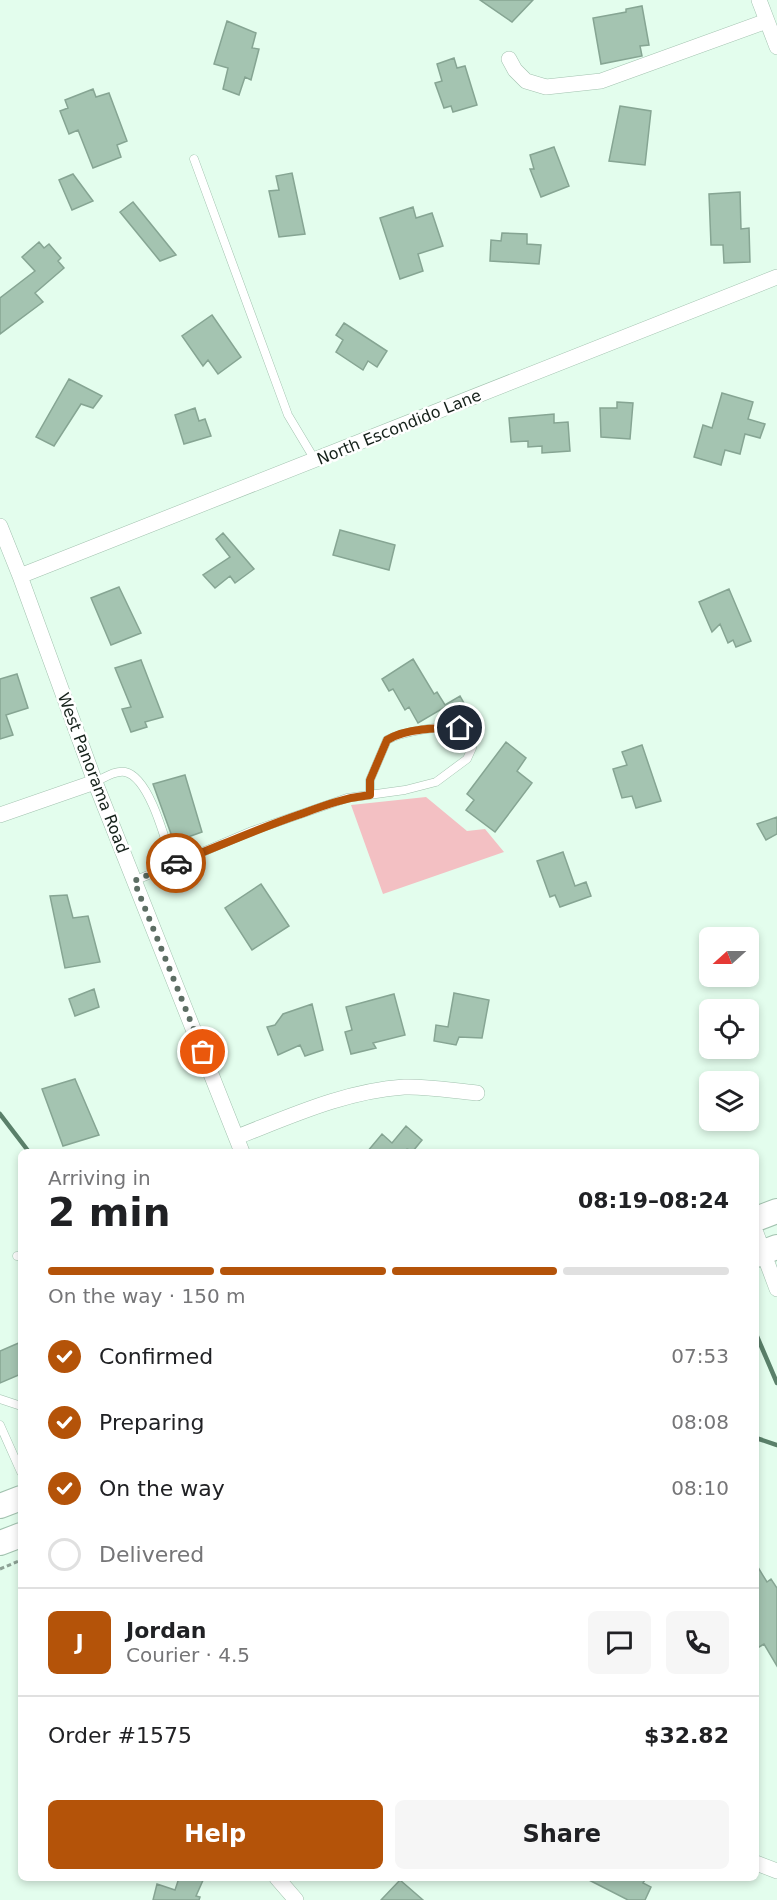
<!DOCTYPE html>
<html lang="en">
<head>
<meta charset="utf-8">
<style>
	:root { --surface:#fff; --page:#f6f6f6; --text:#202124; --muted:#757577; --line:#e0e0e0; --accent:#b45309 }
	body { margin:0; font-family:"DejaVu Sans",sans-serif; background:var(--page); color:var(--text); height:100vh; display:flex; flex-direction:column; font-size:22px; white-space:nowrap }
	* { box-sizing:border-box; margin:0 }
	p { font-size:20px; color:var(--muted) }
	.icon { flex:none; width:33px; height:33px; fill:none; stroke:currentColor; stroke-width:2; stroke-linecap:round; stroke-linejoin:round }
	.map { position:relative; flex:1; overflow:hidden }
	.sheet { position:absolute; left:18px; top:1149px; width:741px; height:732px; display:flex; flex-direction:column; background:var(--surface); border-radius:9px; box-shadow:0 3px 9px #0003 }
	.sheet>* { flex:none }
	.needle { width:39px; rotate:249deg }
	.controls { position:absolute; left:699px; top:927px; display:grid; gap:12px }
	.controls a { display:grid; place-items:center; width:60px; height:60px; border-radius:9px; background:var(--surface); box-shadow:0 3px 9px #0003; font-size:30px }
	.pin { position:absolute; display:grid; place-items:center; width:51px; height:51px; color:#fff; margin:-26px; border:3px solid #fff; border-radius:50%; box-shadow:0 2px 6px #0007 }
	.courier { position:absolute; display:grid; place-items:center; width:60px; height:60px; margin:-30px; border:4px solid #b45309; border-radius:50%; background:#fff; color:#222; box-shadow:0 2px 8px #0007 }
	.summary em { font-style:normal; font-weight:700 }
	.summary div { display:flex; flex-direction:column-reverse }
	.summary { display:flex; align-items:center; justify-content:space-between; height:102px; padding:0 30px }
	h1 { font-size:39px; font-weight:700; line-height:45px }
	.bar { display:grid; grid-template-columns:repeat(4,1fr); gap:9px 6px; align-content:center; height:72px; padding:0 30px }
	.bar i { height:8px; border-radius:4px; background:var(--line) }
	.bar .active { background:var(--accent) }
	.bar p { grid-column:span 4 }
	.line { display:flex; align-items:center; gap:15px; padding:0 30px; border-top:2px solid var(--line) }
	.line div { flex:1 }
	.round { display:grid; place-items:center; flex:none; width:63px; height:63px; border-radius:9px; background:var(--page) }
	ol { padding:0 30px; list-style:none }
	li { display:flex; align-items:center; gap:18px; height:66px }
	li p { margin-inline-start:auto }
	li .icon { padding:6px; border-radius:50%; background:var(--accent); color:#fff; stroke-width:4 }
	li:last-child { color:var(--muted) }
	li i { width:33px; height:33px; border:3px solid var(--line); border-radius:50% }
	.cta { display:flex; gap:12px; margin-top:auto; padding:12px 30px }
	.cta a { flex:1; height:69px; border-radius:9px; background:var(--accent); color:#fff; font-size:24px; font-weight:700; line-height:69px; text-align:center }
	.cta a+a { background:var(--page); color:var(--text) }
	.map>svg:first-child { display:block }
	.green { fill:#f3c0c3 }
	.lines { fill:none; stroke-linecap:round; stroke-linejoin:round }
	.stream { stroke:#5a806a; stroke-width:4.5 }
	.building { fill:#a4c4b1; stroke:#86a593; stroke-width:1.5 }
	.service-casing { stroke:#a2c2af; stroke-width:9 }
	.minor-casing { stroke:#a2c2af; stroke-width:16 }
	.primary-casing { stroke:#a2c2af; stroke-width:26 }
	.path { stroke:#8da195; stroke-width:3; stroke-dasharray:4.5 3; stroke-linecap:butt }
	.service { stroke:#fff; stroke-width:8 }
	.minor { stroke:#fff; stroke-width:15 }
	.primary { stroke:#fff; stroke-width:24 }
	.done { stroke:#5d6e64; stroke-width:6; stroke-dasharray:0 10.8 }
	.route { stroke:#b45309; stroke-width:8 }
	.labels { text-anchor:middle; dominant-baseline:central; stroke-width:5; stroke-linejoin:round; paint-order:stroke }
	.street-label { font-size:16px; fill:#15211a; stroke:#fff }
</style>
</head>
<body>
<div class="map">
<svg width="777" height="1900" viewBox="0 0 777 1900">
	<rect width="100%" height="100%" fill="#e3fded"/>
	<path class="green" d="M426 797 467 831 485 829 504 852 383 894 351 805Z"/>
	<g class="lines">
		<path class="stream" d="M0 1114 29 1152
			M756 1334 777 1383
			M756 1438 777 1445"/>
	</g>
	<path class="building" d="M480 0H533L512 22Z
		M642 6 649 45 640 46 642 56 601 64 593 18 626 12V9Z
		M227 21 256 33 252 48 259 49 251 80 245 77 239 95 223 89 228 68 214 64Z
		M454 58 457 68 465 66 477 105 453 112 451 106 444 108 435 83 442 81 437 64Z
		M93 89 96 97 109 93 127 141 117 145 121 157 93 168 78 130 69 134 60 111 68 108 65 100Z
		M620 106 651 111 645 165 609 161Z
		M554 147 569 186 541 197 530 169H534L530 155Z
		M292 173 305 234 279 237 269 191 279 190 276 176Z
		M73 174 93 201 72 210 59 180Z
		M740 192 741 229 749 228 750 262 724 263 723 245H711L709 194Z
		M133 202 176 255 160 261 120 212Z
		M413 207 416 218 432 213 443 246 418 254 423 271 400 279 380 218Z
		M502 233 527 234V244L541 245 539 264 490 261 491 240 501 241Z
		M39 242 44 248 49 244 61 258 58 261 64 268 35 293 43 302 0 334V298L35 271 22 257Z
		M212 315 241 357 218 374 208 360 203 366 182 336Z
		M344 323 387 351 377 367 368 361 363 370 336 352 343 340 336 335Z
		M69 379 102 396 93 408 81 404 54 446 36 437Z
		M722 393 753 402 748 419 765 424 760 438 745 434 740 454 725 450 721 465 694 457 703 425 712 428Z
		M617 402 633 403 630 439 601 437 600 408H617Z
		M195 408 199 421 205 419 211 436 184 444 175 415Z
		M554 414V423L568 422 570 451 542 453V446L528 447V441L511 442 509 418Z
		M340 530 395 545 389 570 333 555Z
		M223 533 254 569 235 583 230 576 215 588 203 575 230 557 216 539Z
		M119 587 141 633 111 645 91 598Z
		M729 589 751 641 736 647 733 640 728 643 720 624 712 632 699 602Z
		M413 659 434 694 437 692 445 705 460 696 470 714 453 722 445 707 418 723 409 707 405 710 393 689 389 691 382 679Z
		M141 660 163 717 145 722 147 727 131 732 122 709 131 707 115 668Z
		M17 674 28 708 6 715 13 735 0 739V679Z
		M506 742 526 758 517 771 532 783 495 832 466 810 474 800 467 794Z
		M642 745 661 801 636 808 632 796 622 798 613 769 627 765 622 752Z
		M185 775 202 832 174 842 153 784Z
		M777 817V834L766 840 757 824Z
		M563 852 575 886 586 882 591 896 560 907 555 895 550 897 537 861Z
		M261 884 289 926 252 950 225 908Z
		M67 895 73 918 88 916 100 962 65 968 50 896Z
		M94 989 99 1007 75 1016 69 999Z
		M454 993 489 1000 482 1038 459 1037 456 1045 434 1041 436 1025 448 1027Z
		M394 994 405 1035 373 1043 376 1048 351 1054 345 1032 352 1030 346 1007Z
		M312 1004 323 1050 305 1056 300 1045 278 1055 267 1027 275 1025 283 1014Z
		M75 1079 99 1135 63 1146 42 1089Z
		M406 1126 422 1140 413 1151 407 1149 404 1152H367L382 1134 392 1143Z
		M21 1342V1374L0 1383V1351Z
		M756 1564 767 1582 771 1579 777 1588V1666L764 1644 756 1649Z
		M179 1878H204L196 1896 200 1897 199 1900H153L157 1884 175 1890Z
		M585 1878H646L643 1883 651 1887 645 1900H628Z
		M400 1880 423 1900H381Z"/>
	<g class="lines">
		<g class="service-casing">
			<path id="service" d="M194 159 288 415 315 460
				M95 782C104 778 115 770 125 772 150 777 166 843 173 865
				M134 881 252 831 347 798 405 790 436 782 467 759 472 748 470 735C466 732 462 729 458 728 441 725 401 732 387 740L370 780V795
				M17 1256H21
				M0 1399 21 1406
				M0 1425 21 1472"/>
		</g>
		<g class="minor-casing">
			<path id="minor" d="M759 0 777 47
				M509 59 515 70 526 81 546 87 601 81 767 21
				M0 526 20 576 95 782 242 1152
				M20 576 777 277
				M0 815 95 782
				M237 1137C291 1116 345 1091 404 1087 428 1086 454 1091 477 1093
				M756 1233 777 1289
				M756 1863 777 1871
				M277 1878 296 1900"/>
		</g>
		<g class="primary-casing">
			<path id="primary" d="M756 1219 777 1211
				M756 1255 777 1247
				M0 1506 21 1498
				M0 1543 21 1535"/>
		</g>
		<path class="path" d="M0 1569 21 1560"/>
		<use href="#service" class="service"/>
		<use href="#minor" class="minor"/>
		<use href="#primary" class="primary"/>
	</g>
	<g class="lines">
		<path class="done" d="M176 863 134 881 203 1052"/>
		<path class="route" d="M176 863C217 847 257 829 298 815 323 806 343 798 370 795V780L387 740C406 728 438 728 460 728"/>
	</g>
	<g class="labels">
		<g class="street-label">
			<text transform="translate(399 427) rotate(-22)">North Escondido Lane</text>
			<text transform="translate(93 773) rotate(69)">West Panorama Road</text>
		</g>
	</g>
</svg>
<div class="controls">
<a><svg class="needle" viewBox="-14 -14 28 28"><path d="M0-13l5 13h-10z" fill="#e53935"/><path d="M0 13l5-13h-10z" fill="#757577"/></svg></a>
<a><svg class="icon" aria-label="locate" viewBox="0 0 24 24"><circle cx="12" cy="12" r="6"/><path d="M12 2v4M12 18v4M2 12h4M18 12h4"/></svg></a>
<a><svg class="icon" aria-label="layers" viewBox="0 0 24 24"><path d="M12 4l9 5-9 5-9-5zM3 14l9 5 9-5"/></svg></a>
</div>
<div class="pin" style="left:203px;top:1052px;background:#ea580c"><svg class="icon" aria-label="bag" viewBox="0 0 24 24"><path d="M5 8h14l-1 12H6zM9 8a3 3 0 0 1 6 0"/></svg></div>
<div class="pin" style="left:460px;top:728px;background:#1f2937"><svg class="icon" aria-label="home" viewBox="0 0 24 24"><path d="M3 11l9-7 9 7M6 9v11h12V9"/></svg></div>
<div class="courier" style="left:176px;top:863px"><svg class="icon" aria-label="car" viewBox="0 0 24 24"><path d="M5 17H2v-5l4-1 3-4h7l3 4 3 1v5h-3M9 17h6M6 11h13"/><circle cx="7" cy="17" r="2"/><circle cx="17" cy="17" r="2"/></svg></div>
<section class="sheet">
<div class="summary"><div><h1>2 min</h1><p>Arriving in</p></div><em>08:19–08:24</em></div>
<div class="bar"><i class="active"></i><i class="active"></i><i class="active"></i><i></i><p>On the way · 150 m</p></div>
<ol>
<li><svg class="icon" aria-label="check" viewBox="0 0 24 24"><path d="M5 12l5 5 9-10"/></svg>Confirmed<p>07:53</p></li>
<li><svg class="icon" aria-label="check" viewBox="0 0 24 24"><path d="M5 12l5 5 9-10"/></svg>Preparing<p>08:08</p></li>
<li><svg class="icon" aria-label="check" viewBox="0 0 24 24"><path d="M5 12l5 5 9-10"/></svg>On the way<p>08:10</p></li>
<li><i></i>Delivered</li>
</ol>
<div class="line" style="height:108px"><b class="round" style="background:var(--accent);color:#fff">J</b><div><b>Jordan</b><p>Courier · 4.5</p></div><a class="round"><svg class="icon" aria-label="chat" viewBox="0 0 24 24"><path d="M4 5h16v11H9l-5 4z"/></svg></a><a class="round"><svg class="icon" aria-label="phone" viewBox="0 0 24 24"><path d="M5 4h4l2 5-3 2q2 4 5 5l2-3 5 2v4C11 20 4 13 5 4z"/></svg></a></div>
<div class="line" style="height:78px"><div>Order #1575</div><b>$32.82</b></div>
<div class="cta"><a>Help</a><a>Share</a></div>
</section>
</div>
</body>
</html>
